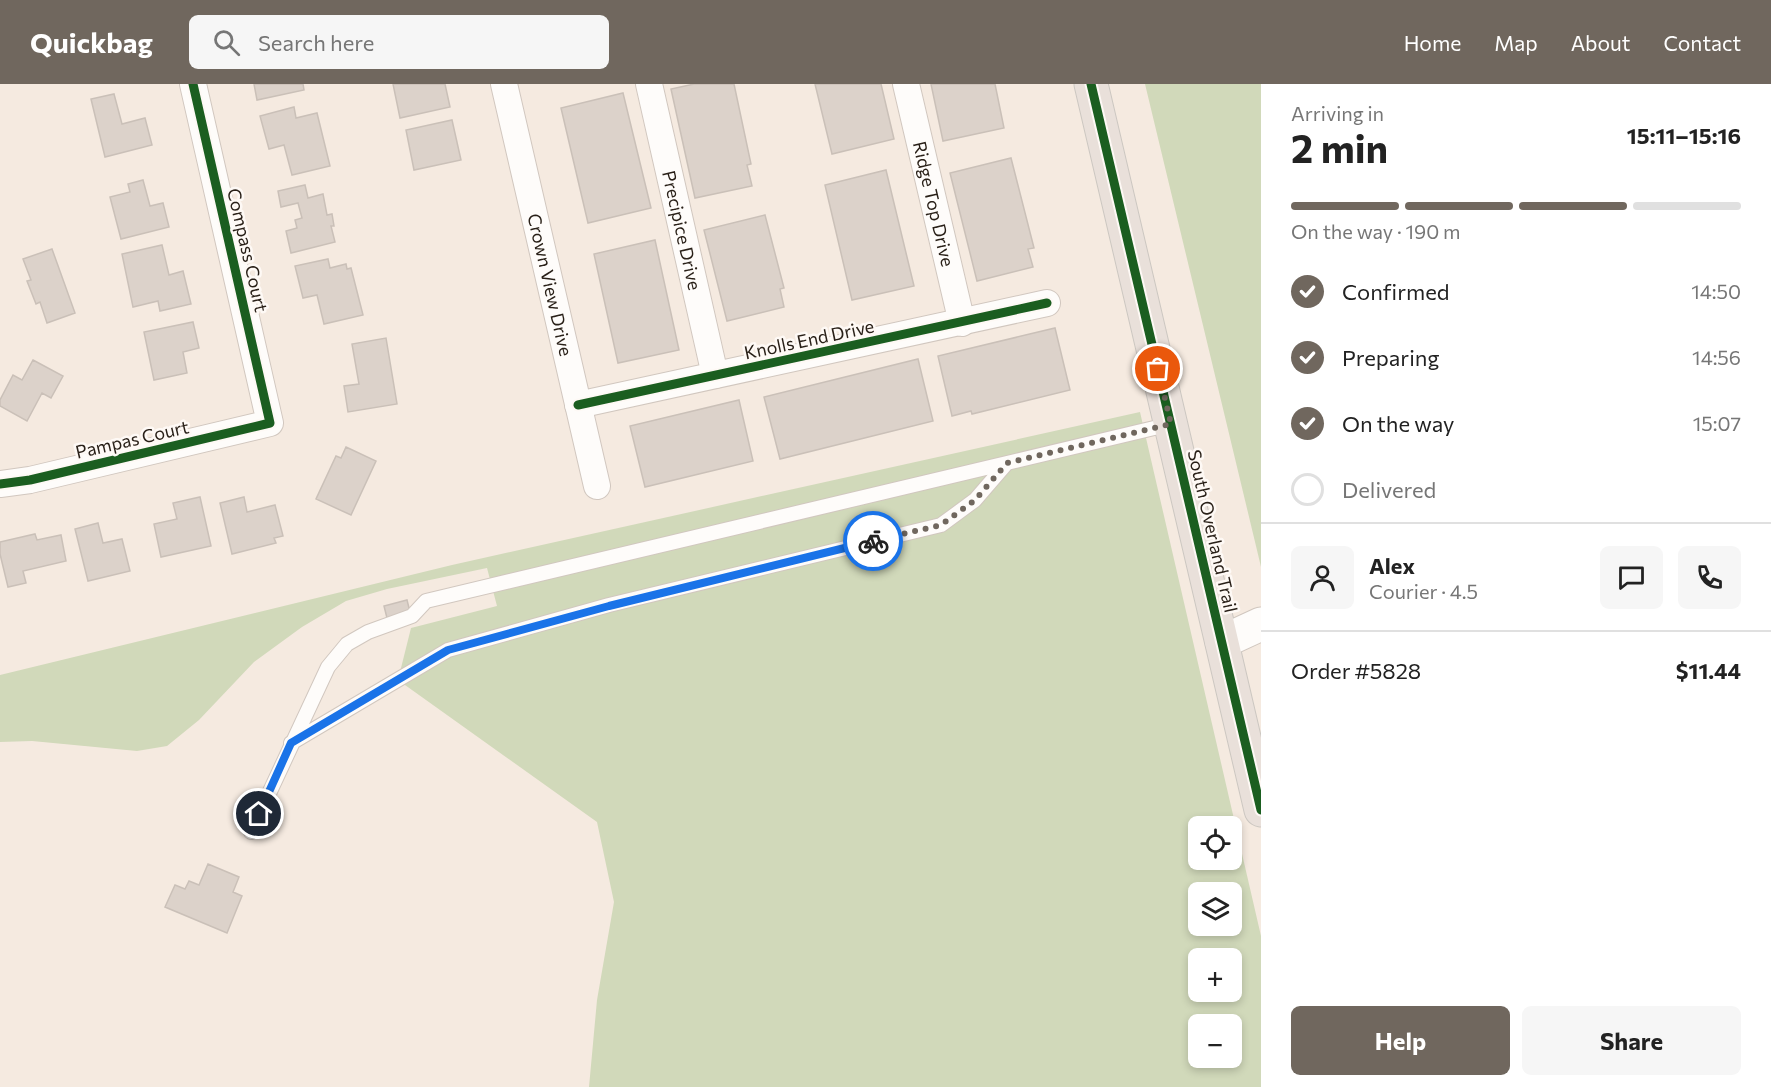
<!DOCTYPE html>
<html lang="en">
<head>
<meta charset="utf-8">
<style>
	:root { --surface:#fff; --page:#f6f6f6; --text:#222; --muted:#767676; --line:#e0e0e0; --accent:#70675e }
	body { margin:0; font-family:Commissioner,sans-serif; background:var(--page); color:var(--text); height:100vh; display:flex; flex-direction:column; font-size:22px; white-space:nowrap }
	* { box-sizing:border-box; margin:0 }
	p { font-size:20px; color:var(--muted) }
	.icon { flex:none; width:33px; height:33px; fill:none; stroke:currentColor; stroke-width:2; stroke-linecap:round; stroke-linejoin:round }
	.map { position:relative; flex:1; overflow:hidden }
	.sheet { display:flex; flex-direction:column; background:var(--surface); width:510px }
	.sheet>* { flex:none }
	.controls { position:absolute; left:1188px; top:732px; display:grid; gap:12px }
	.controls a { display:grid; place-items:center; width:54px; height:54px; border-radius:9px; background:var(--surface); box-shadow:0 3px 9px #0003; font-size:30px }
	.pin { position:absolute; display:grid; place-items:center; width:51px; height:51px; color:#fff; margin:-26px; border:3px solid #fff; border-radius:50%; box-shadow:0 2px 6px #0007 }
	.courier { position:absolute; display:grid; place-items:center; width:60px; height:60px; margin:-30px; border:4px solid #1a73e8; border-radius:50%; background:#fff; color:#222; box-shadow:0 2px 8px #0007 }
	.summary em { font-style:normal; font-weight:700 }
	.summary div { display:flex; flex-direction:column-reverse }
	.summary { display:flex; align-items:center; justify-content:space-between; height:102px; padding:0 30px }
	h1 { font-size:39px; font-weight:700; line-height:45px }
	.bar { display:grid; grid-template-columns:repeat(4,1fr); gap:9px 6px; align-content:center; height:72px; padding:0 30px }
	.bar i { height:8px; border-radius:4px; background:var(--line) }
	.bar .current { background:var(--accent) }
	.bar p { grid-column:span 4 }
	.line { display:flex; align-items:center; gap:15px; padding:0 30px; border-top:2px solid var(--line) }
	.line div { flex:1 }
	.round { display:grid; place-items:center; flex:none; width:63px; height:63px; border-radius:9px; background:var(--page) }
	ol { padding:0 30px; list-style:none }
	li { display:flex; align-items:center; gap:18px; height:66px }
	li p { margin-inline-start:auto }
	li .icon { padding:6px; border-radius:50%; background:var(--accent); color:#fff; stroke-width:4 }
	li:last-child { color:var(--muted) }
	li i { width:33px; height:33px; border:3px solid var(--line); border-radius:50% }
	.button { display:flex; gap:12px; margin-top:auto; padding:12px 30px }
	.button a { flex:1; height:69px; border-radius:9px; background:var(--accent); color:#fff; font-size:24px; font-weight:700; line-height:69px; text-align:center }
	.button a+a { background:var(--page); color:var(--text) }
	header { display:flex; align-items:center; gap:36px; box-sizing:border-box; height:84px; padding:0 30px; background:var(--accent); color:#fff }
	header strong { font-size:28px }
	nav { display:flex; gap:33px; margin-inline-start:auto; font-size:21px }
	.search { width:420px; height:54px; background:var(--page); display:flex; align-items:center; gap:15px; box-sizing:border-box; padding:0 21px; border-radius:9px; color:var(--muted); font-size:22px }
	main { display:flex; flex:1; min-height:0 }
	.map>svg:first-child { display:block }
	.green { fill:#d1d9ba; fill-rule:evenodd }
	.building { fill:#dcd2ca; stroke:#cac0b8; stroke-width:1.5 }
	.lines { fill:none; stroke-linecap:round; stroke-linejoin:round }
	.service-casing { stroke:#d1c7bf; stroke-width:16 }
	.minor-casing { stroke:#d1c7bf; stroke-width:28 }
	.tertiary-casing { stroke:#d1c7bf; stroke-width:35 }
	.primary-casing { stroke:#ccc7c1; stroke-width:35 }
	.service { stroke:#fefcfa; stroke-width:14 }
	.minor { stroke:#fefcfa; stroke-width:26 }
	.tertiary { stroke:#fefcfa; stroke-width:33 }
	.primary { stroke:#e9e0da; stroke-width:33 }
	.cycleway-casing { stroke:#fef9f5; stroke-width:13 }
	.cycleway { stroke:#1b5e20; stroke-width:9 }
	.done { stroke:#70675e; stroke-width:6; stroke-dasharray:0 10.8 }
	.route { stroke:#1a73e8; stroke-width:8 }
	.labels { text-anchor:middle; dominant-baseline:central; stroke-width:5; stroke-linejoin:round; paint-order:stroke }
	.street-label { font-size:18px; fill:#292018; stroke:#fef9f5 }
</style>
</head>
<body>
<header>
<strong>Quickbag</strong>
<div class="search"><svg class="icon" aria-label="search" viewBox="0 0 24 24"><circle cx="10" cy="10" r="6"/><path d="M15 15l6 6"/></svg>Search here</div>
<nav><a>Home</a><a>Map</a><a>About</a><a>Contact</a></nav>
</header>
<main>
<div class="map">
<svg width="1261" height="1003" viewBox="0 0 1261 1003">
	<rect width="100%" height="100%" fill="#f5eae0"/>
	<path class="green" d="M1145 0H1261V483L1256 462Z
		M1140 328 1261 852V1003H589L597 916 614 818 597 738 398 596 411 544 497 522 487 484 387 505 346 517 302 543 254 578 199 636 167 662 137 667 32 657 0 658V591L452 481ZM1198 742H1232V776H1198ZM1198 808H1232V842H1198ZM1198 874H1232V908H1198ZM1198 940H1232V974H1198Z"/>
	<path class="building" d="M254 0H303L304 6 257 16Z
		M393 0H445L450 23 400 34Z
		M694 0H734L751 80 747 81 752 102 695 114 671 5Z
		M815 0H881L894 55 832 70Z
		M931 0H995L1004 44 943 57Z
		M623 9 651 124 588 139 561 24Z
		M114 10 122 40 145 34 152 61 105 73 91 15Z
		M294 23 296 34 317 29 330 82 292 91 284 61 269 65 260 32Z
		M452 36 461 76 414 86 406 46Z
		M1011 74 1034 164 1028 165 1033 183 977 197 950 89Z
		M886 86 914 202 852 216 825 101Z
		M143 96 150 122 163 119 169 143 121 155 110 113 130 108 128 100Z
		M305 101 308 114 323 110 327 131 332 130 334 142H331L335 158 291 169 286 147 297 144 295 136 302 134 298 119 281 123 278 107Z
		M765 131 784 204 780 205 784 223 727 237 704 146Z
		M655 156 679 266 618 279 594 170Z
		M162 161 169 191 183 187 191 220 160 227 158 217 133 223 122 170Z
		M52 165 75 229 47 239 40 218 36 220 27 197 31 196 23 175Z
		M328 175 330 184 346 180 347 185 351 184 363 231 324 240 317 211 303 214 295 182Z
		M193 238 199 264 183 268 187 289 154 296 144 248Z
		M1055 244 1070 306 972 330 971 327 952 332 938 272Z
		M386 254 397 320 348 328 344 302 359 300 352 260Z
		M918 275 933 337 780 375 764 313Z
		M33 276 63 292 51 314 42 309 27 337 0 322V316L13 291 22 296Z
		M739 316 753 377 645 403 630 342Z
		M346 363 376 377 351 431 316 415 336 372 341 374Z
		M200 413 211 462 161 473 154 440 177 435 173 419Z
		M244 413 247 428 275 421 283 452 274 454 276 459 232 470 220 419Z
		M98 439 103 459 122 455 130 487 88 497 75 445Z
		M35 450 37 456 61 451 66 477 23 487 26 499 8 503 0 470V458Z
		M407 516 410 528 387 534 384 522Z
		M208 780 239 793 233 808 242 812 227 849 165 823 175 801 185 805 189 797 199 801Z"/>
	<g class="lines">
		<g class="service-casing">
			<path id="service" d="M291 659 448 566 609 521 941 441 975 416 1007 379
				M251 748 328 583 347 560 368 548 412 532 426 517 1171 340"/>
		</g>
		<g class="minor-casing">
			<g id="minor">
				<path id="s1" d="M504 0 597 402"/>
				<path id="s2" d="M649 0 715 291"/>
				<path id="s3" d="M906 0 962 239"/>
				<path d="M578 321 1047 219"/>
				<path d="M0 400 30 396 270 339 193 0"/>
			</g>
		</g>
		<g class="tertiary-casing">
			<path id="tertiary" d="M1222 558 1261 540"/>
		</g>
		<g class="primary-casing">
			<path id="primary" d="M1091 0 1261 726"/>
		</g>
		<use href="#service" class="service"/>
		<use href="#minor" class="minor"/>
		<use href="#tertiary" class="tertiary"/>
		<use href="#primary" class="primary"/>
		<g class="cycleway-casing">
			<path id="cycleway" d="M1091 0 1261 726
				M578 321 1047 219
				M0 400 30 396 270 339 193 0"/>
		</g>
		<use href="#cycleway" class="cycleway"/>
	</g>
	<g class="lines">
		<path class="done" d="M873 457 941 441 975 416 1007 379 1171 340 1158 285"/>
		<path class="route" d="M259 730 291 659 448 566 609 522 873 457"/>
	</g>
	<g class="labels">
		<g class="street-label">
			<text stroke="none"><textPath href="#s3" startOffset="123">Ridge Top Drive</textPath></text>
			<text stroke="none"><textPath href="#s2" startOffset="150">Precipice Drive</textPath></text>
			<text transform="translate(248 166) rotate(77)">Compass Court</text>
			<text stroke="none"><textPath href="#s1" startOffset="206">Crown View Drive</textPath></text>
			<text transform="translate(809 255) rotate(-12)">Knolls End Drive</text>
			<text transform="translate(132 355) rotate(-13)">Pampas Court</text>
			<text transform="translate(1213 447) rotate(77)">South Overland Trail</text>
		</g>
	</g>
</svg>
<div class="controls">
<a><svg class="icon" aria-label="locate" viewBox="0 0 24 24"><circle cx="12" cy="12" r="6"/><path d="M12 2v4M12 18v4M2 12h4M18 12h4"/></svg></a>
<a><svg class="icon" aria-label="layers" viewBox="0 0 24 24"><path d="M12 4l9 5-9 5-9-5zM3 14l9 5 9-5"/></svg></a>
<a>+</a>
<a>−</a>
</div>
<div class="pin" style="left:1158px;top:285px;background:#ea580c"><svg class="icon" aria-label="bag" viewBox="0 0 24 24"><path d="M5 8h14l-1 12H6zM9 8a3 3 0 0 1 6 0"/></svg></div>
<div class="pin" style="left:259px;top:730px;background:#1f2937"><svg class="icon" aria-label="home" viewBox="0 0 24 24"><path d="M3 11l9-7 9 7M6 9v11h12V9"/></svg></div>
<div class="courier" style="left:873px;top:457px"><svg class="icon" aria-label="bike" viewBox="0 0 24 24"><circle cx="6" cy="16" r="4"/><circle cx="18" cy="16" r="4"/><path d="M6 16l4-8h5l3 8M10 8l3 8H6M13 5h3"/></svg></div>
</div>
<section class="sheet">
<div class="summary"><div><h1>2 min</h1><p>Arriving in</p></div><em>15:11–15:16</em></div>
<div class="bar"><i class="current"></i><i class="current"></i><i class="current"></i><i></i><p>On the way · 190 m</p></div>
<ol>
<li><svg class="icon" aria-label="check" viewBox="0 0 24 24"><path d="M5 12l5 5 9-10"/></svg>Confirmed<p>14:50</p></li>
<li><svg class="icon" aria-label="check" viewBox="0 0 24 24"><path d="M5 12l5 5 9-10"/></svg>Preparing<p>14:56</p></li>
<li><svg class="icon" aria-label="check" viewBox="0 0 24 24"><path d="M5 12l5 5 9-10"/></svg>On the way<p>15:07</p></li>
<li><i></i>Delivered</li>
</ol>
<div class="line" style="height:108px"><a class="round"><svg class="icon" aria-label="person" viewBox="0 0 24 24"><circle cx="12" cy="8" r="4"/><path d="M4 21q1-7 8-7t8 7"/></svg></a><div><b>Alex</b><p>Courier · 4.5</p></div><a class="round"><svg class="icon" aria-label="chat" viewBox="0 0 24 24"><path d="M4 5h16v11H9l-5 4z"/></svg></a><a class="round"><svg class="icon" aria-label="phone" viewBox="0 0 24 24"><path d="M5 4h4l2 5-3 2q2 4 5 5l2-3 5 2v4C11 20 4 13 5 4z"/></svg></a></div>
<div class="line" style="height:78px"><div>Order #5828</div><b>$11.44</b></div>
<div class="button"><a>Help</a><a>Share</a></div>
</section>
</main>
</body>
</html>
